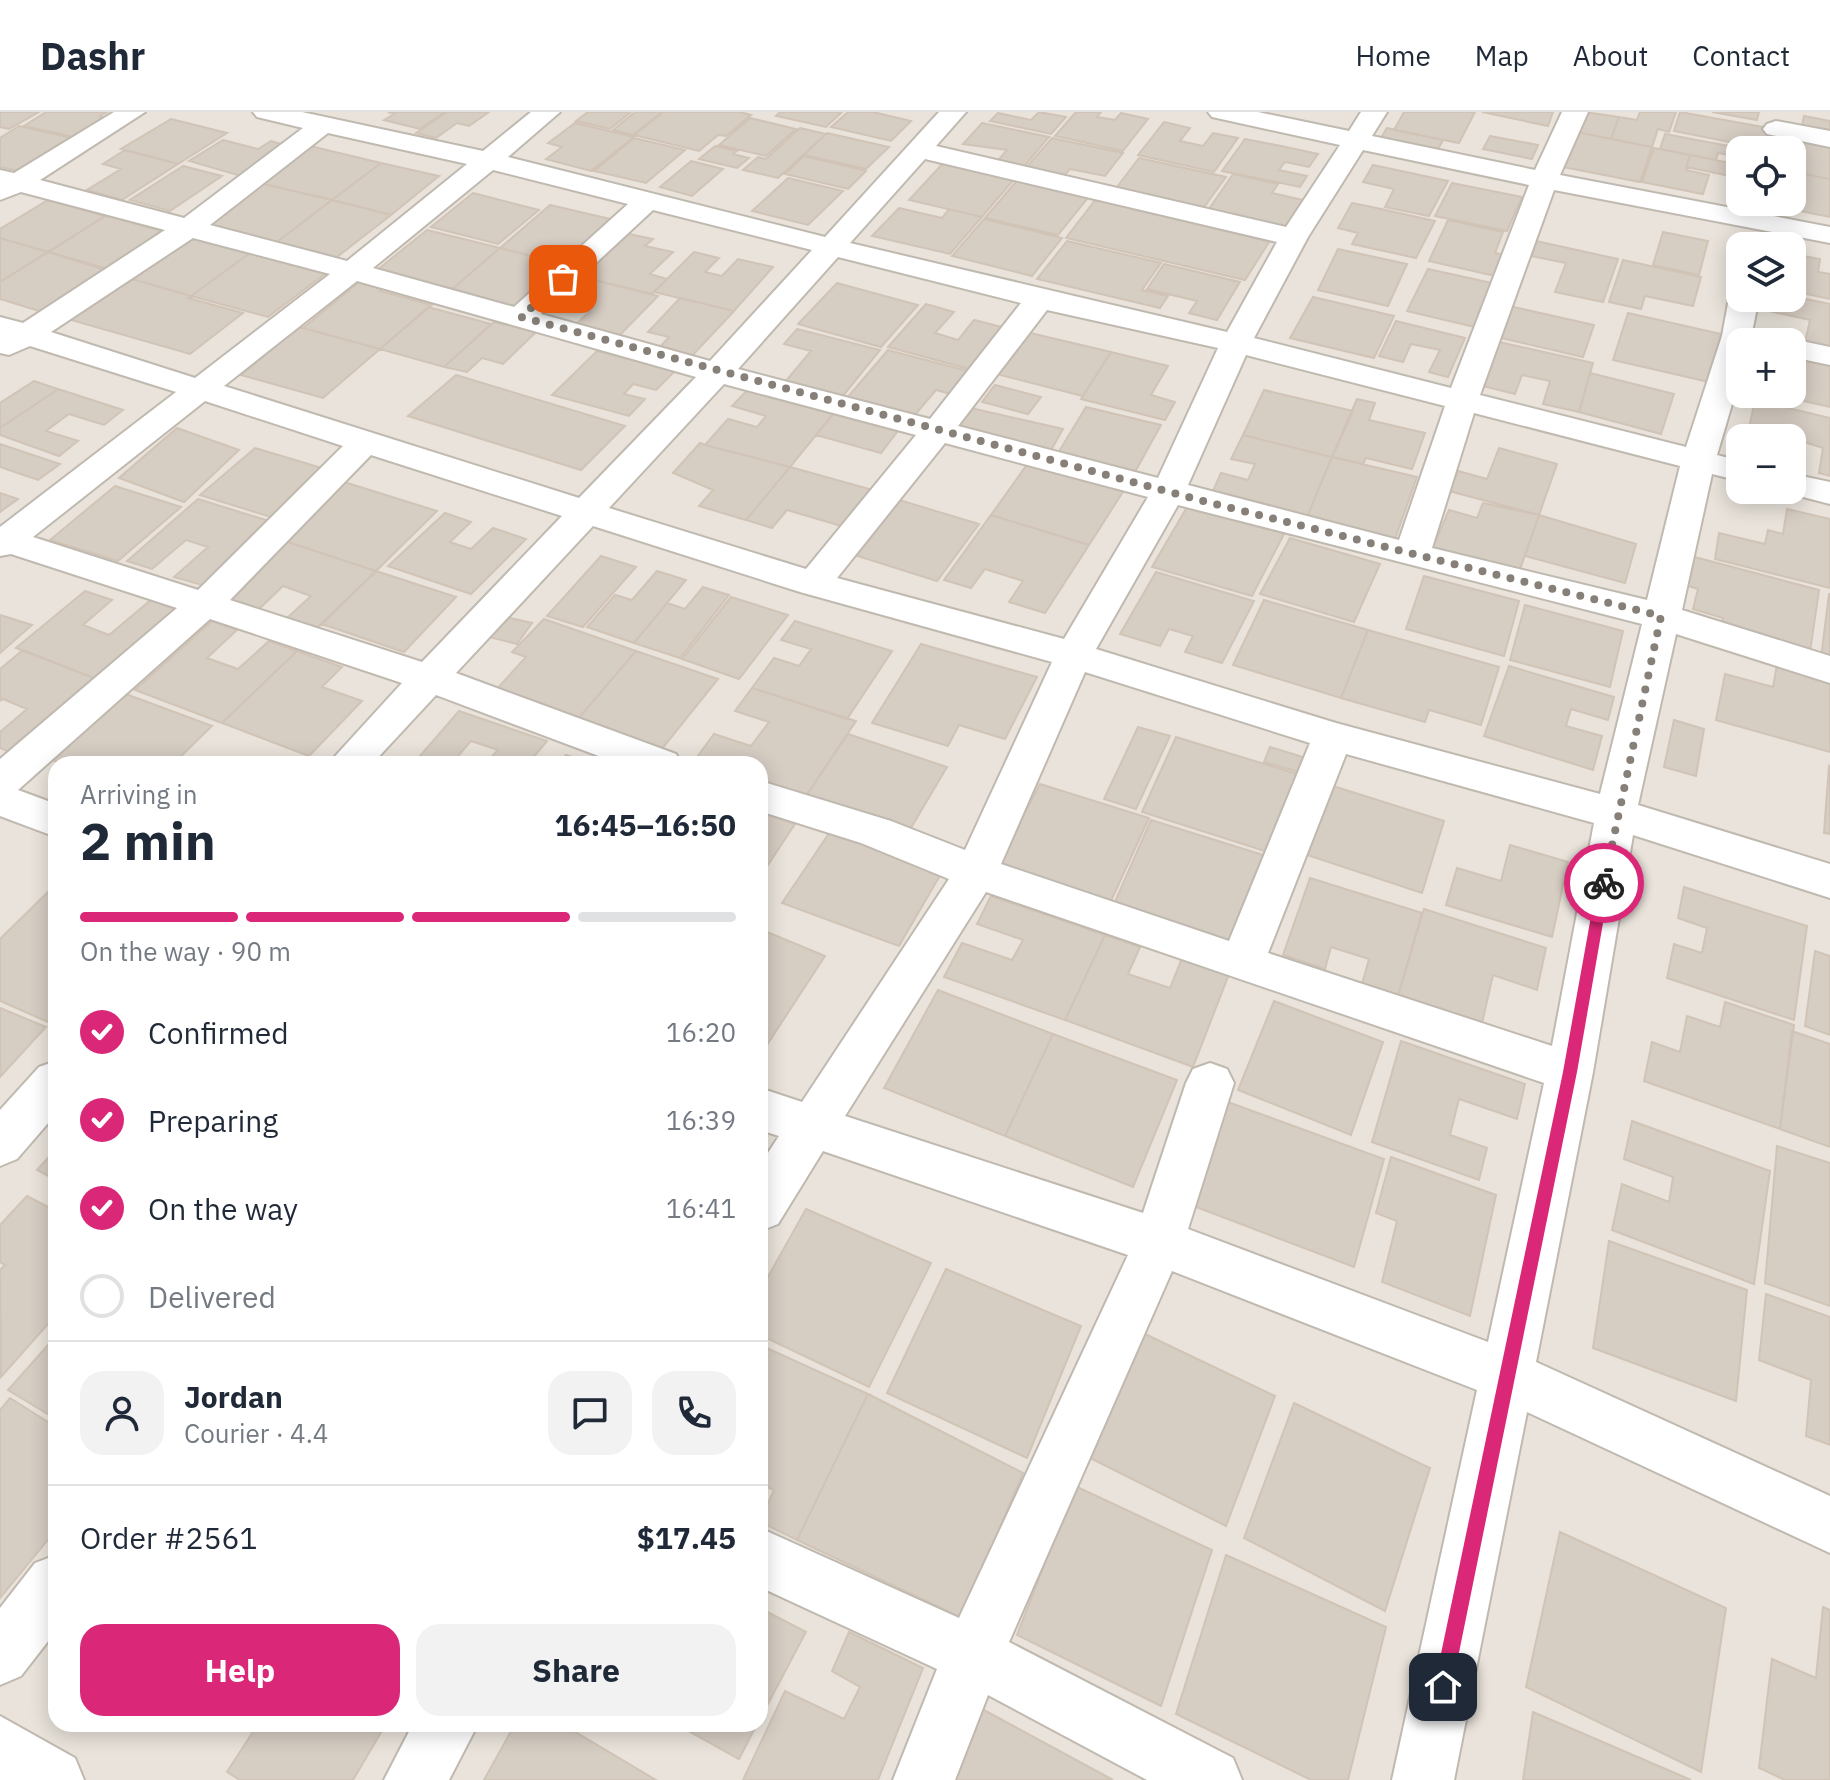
<!DOCTYPE html>
<html lang="en">
<head>
<meta charset="utf-8">
<style>
	:root { --surface:#fff; --page:#f2f2f3; --text:#1f2937; --muted:#747a83; --line:#e0e1e3; --accent:#db2777 }
	body { margin:0; font-family:"IBM Plex Sans",sans-serif; background:var(--page); color:var(--text); height:100vh; display:flex; flex-direction:column; font-size:30px; white-space:nowrap }
	* { box-sizing:border-box; margin:0 }
	p { font-size:26px; color:var(--muted) }
	.icon { flex:none; width:44px; height:44px; fill:none; stroke:currentColor; stroke-width:2; stroke-linecap:round; stroke-linejoin:round }
	.map { position:relative; flex:1; overflow:hidden }
	.side { position:absolute; left:48px; top:644px; width:720px; height:976px; display:flex; flex-direction:column; background:var(--surface); border-radius:24px; box-shadow:0 4px 20px #0003 }
	.side>* { flex:none }
	.tools { position:absolute; left:1726px; top:24px; display:grid; gap:16px }
	.tools a { display:grid; place-items:center; width:80px; height:80px; border-radius:16px; background:var(--surface); box-shadow:0 4px 20px #0003; font-size:40px }
	.pin { position:absolute; display:grid; place-items:center; width:68px; height:68px; color:#fff; margin:-34px; border-radius:16px; box-shadow:0 4px 12px #0006 }
	.courier { position:absolute; display:grid; place-items:center; width:80px; height:80px; margin:-40px; border:6px solid #db2777; border-radius:50%; background:#fff; color:#222; box-shadow:0 2px 10px #0007 }
	.overview em { font-style:normal; font-weight:800 }
	.overview div { display:flex; flex-direction:column-reverse }
	.overview { display:flex; align-items:center; justify-content:space-between; height:136px; padding:0 32px }
	h1 { font-size:52px; font-weight:800; line-height:60px }
	.bar { display:grid; grid-template-columns:repeat(4,1fr); gap:12px 8px; align-content:center; height:96px; padding:0 32px }
	.bar i { height:10px; border-radius:6px; background:var(--line) }
	.bar .current { background:var(--accent) }
	.bar p { grid-column:span 4 }
	.line { display:flex; align-items:center; gap:20px; padding:0 32px; border-top:2px solid var(--line) }
	.line div { flex:1 }
	.round { display:grid; place-items:center; flex:none; width:84px; height:84px; border-radius:24px; background:var(--page) }
	ol { padding:0 32px; list-style:none }
	li { display:flex; align-items:center; gap:24px; height:88px }
	li p { margin-inline-start:auto }
	li .icon { padding:8px; border-radius:50%; background:var(--accent); color:#fff; stroke-width:4 }
	li:last-child { color:var(--muted) }
	li i { width:44px; height:44px; border:4px solid var(--line); border-radius:50% }
	.action { display:flex; gap:16px; margin-top:auto; padding:16px 32px }
	.action a { flex:1; height:92px; border-radius:24px; background:var(--accent); color:#fff; font-size:32px; font-weight:800; line-height:92px; text-align:center }
	.action a+a { background:var(--page); color:var(--text) }
	header { display:flex; align-items:center; gap:48px; box-sizing:border-box; height:112px; padding:0 40px; background:var(--surface); border-bottom:2px solid var(--line) }
	header strong { font-size:38px }
	nav { display:flex; gap:44px; margin-inline-start:auto; font-size:28px }
	.map>svg:first-child { display:block }
	.residential { fill:#e9e3db; fill-rule:evenodd }
	.building { fill:#d6cdc3; stroke:#d1c4b6; stroke-width:2 }
	.lines { fill:none; stroke-linecap:round; stroke-linejoin:round }
	.street-casing { stroke:#c0b9b0; stroke-width:4 }
	.street { fill:#fff; fill-rule:evenodd }
	.route { fill:#db2777 }
	.done { stroke:#868079; stroke-width:8; stroke-dasharray:0 14.4 }
</style>
</head>
<body>
<header>
<strong>Dashr</strong>
<nav><a>Home</a><a>Map</a><a>About</a><a>Contact</a></nav>
</header>
<div class="map">
<svg width="1830" height="1668" viewBox="0 0 1830 1668">
	<rect width="100%" height="100%" fill="#f5f2ed"/>
	<path class="residential" d="M0 0H1830V1668H0ZM1740 38H1792V90H1740ZM1740 134H1792V186H1740ZM1740 230H1792V282H1740ZM1740 326H1792V378H1740ZM56 652H760V1612H56Z"/>
	<path class="building" d="M0 0H39L9 17 0 15Z
		M46 0H107L100 4 109 7 78 26 24 14Z
		M388 0H445L420 17 384 8 394 2Z
		M447 0H489L469 14 457 11 436 26 416 21Z
		M588 0H631L610 17 576 9Z
		M635 0H662L633 23 613 18Z
		M663 0H740L751 3 726 24 718 23 699 39 634 23Z
		M780 0H842L826 15 776 4Z
		M848 0H873L911 9 891 29 831 15Z
		M1039 0 1066 5 1051 22 990 9 998 1 1031 8Z
		M1076 0H1101L1097 5 1115 8 1121 1 1148 7 1123 39 1055 24Z
		M1404 0H1475L1459 31 1394 18Z
		M1482 0H1553L1548 14Z
		M1585 0 1619 5 1611 27 1577 20Z
		M1640 0H1676L1669 20 1658 17 1652 35 1611 27 1619 5 1637 8Z
		M1680 0 1769 16 1765 37 1674 19Z
		M1712 0H1759L1757 8Z
		M1804 4 1830 9V24L1801 19Z
		M750 6 796 17 766 44 719 33Z
		M171 7 227 21 178 52 121 37Z
		M1164 10 1190 16 1180 29 1203 34 1213 21 1238 26 1214 60 1138 43Z
		M575 11 634 25 591 59 546 47 562 35 548 31Z
		M982 11 1049 25 1022 57 996 51 1007 38 963 32Z
		M19 14 72 26 20 59 0 55V26Z
		M800 16 826 22 778 66 743 58 758 45 766 47Z
		M1387 16 1443 28 1436 41 1379 29Z
		M1577 20 1652 35 1640 70 1563 55Z
		M827 21 889 35 866 57 804 43Z
		M1665 22 1750 38H1740V45L1718 41 1716 48 1660 37Z
		M1490 24 1538 33 1532 47 1483 37Z
		M634 26 685 38 646 71 594 59Z
		M1052 26 1123 41 1105 64 1070 57 1062 66 1024 58Z
		M1806 26 1830 31V67L1799 61Z
		M1245 27 1281 34 1318 42 1309 55 1285 50 1279 58 1307 64 1300 75 1222 59Z
		M223 28 258 37 271 29 288 34 241 64 189 49Z
		M310 34 381 51 332 88 259 71Z
		M715 34 737 39 733 42 749 46 737 56 699 47Z
		M1654 36 1690 43 1686 58 1709 63 1703 82 1642 70Z
		M125 38 178 52 122 88 87 78 121 57 103 52Z
		M1690 43 1740 53V66L1686 55Z
		M804 44 866 59 848 77 785 62Z
		M1139 46 1226 65 1202 98 1114 79Z
		M691 49 723 57 692 84 660 75Z
		M945 49 1016 65 982 105 909 88Z
		M381 51 439 64 391 103 332 88Z
		M1373 53 1448 69 1429 104 1385 95 1394 77 1363 70Z
		M183 54 222 64 170 99 130 88Z
		M1799 61 1830 67V105L1790 97Z
		M1233 62 1278 72 1272 81 1307 89 1289 120 1209 97Z
		M1020 65 1091 82 1058 123 985 106Z
		M788 66 843 79 808 113 752 99Z
		M259 71 332 88 277 130 203 111Z
		M1452 71 1522 85 1507 119 1435 104Z
		M473 81 539 98 498 132 431 115Z
		M1096 87 1271 127 1245 168 1066 126Z
		M48 88 105 104 48 140 0 126V117Z
		M332 88 391 103 337 145 277 130Z
		M1352 91 1372 95 1435 109 1416 146 1352 132 1358 121 1338 116Z
		M550 93 615 108 567 153 500 136Z
		M899 96 942 106 949 97 982 105 950 142 872 124Z
		M106 103 174 123 118 160 49 140Z
		M984 107 1062 126 1032 164 952 144Z
		M1448 108 1503 120 1495 141 1509 144 1500 165 1429 149Z
		M427 118 500 136 450 179 376 159Z
		M189 120 254 138 191 184 125 165Z
		M1663 120 1708 129 1699 163 1653 153Z
		M629 122 653 127 645 134 673 140 650 162 667 167 652 182 582 165Z
		M0 126 48 140 0 170Z
		M1067 129 1161 151 1142 178 1168 184 1160 196 1037 167Z
		M1536 129 1618 147 1603 190 1555 180 1566 151 1531 144Z
		M500 136 567 153 519 196 450 179Z
		M1338 137 1407 152 1388 194 1318 178Z
		M254 138 329 159 268 205 191 184Z
		M48 140 106 158 42 200 0 187V170Z
		M694 140 719 146 705 160 722 164 738 147 773 155 734 199 654 180Z
		M1792 142 1820 147 1818 160 1830 162V187L1792 179Z
		M1623 148 1701 165 1693 194 1645 184 1641 197 1609 190Z
		M1164 152 1240 170 1217 208 1189 201 1197 189 1147 177Z
		M1428 157 1501 173 1483 217 1407 199Z
		M125 165 191 184 188 186 243 201 190 242 64 206Z
		M582 165 658 184 619 224 575 213 589 200 555 192Z
		M363 167 387 173 380 179 432 193 380 237 303 216Z
		M837 171 918 193 881 235 798 212Z
		M1792 184 1830 192V237L1805 231 1810 208 1769 199 1772 186Z
		M1313 185 1394 204 1374 246 1290 226Z
		M680 186 734 199 692 244 659 236 669 225 648 220Z
		M926 192 954 200 935 221 958 228 974 208 1002 215 969 257 888 235Z
		M1509 194 1594 213 1583 245 1497 225Z
		M428 195 491 212 444 255 380 237Z
		M1628 201 1721 222 1709 270 1613 248Z
		M1396 209 1465 226 1448 265 1429 260 1440 238 1411 232 1403 250 1379 244Z
		M494 210 536 220 503 252 482 246 467 260 444 255Z
		M299 215 303 216 380 237 323 286 241 263Z
		M797 217 880 238 842 285 785 270 811 239 784 232Z
		M1026 220 1111 240 1083 284 996 262Z
		M1499 230 1593 251 1579 300 1543 292 1550 269 1522 263 1515 282 1483 274Z
		M888 238 968 259 951 282 936 278 914 304 847 286Z
		M597 239 675 259 656 278 633 272 624 282 645 287 629 304 552 283Z
		M1111 240 1168 254 1151 283 1175 290 1165 308 1081 287Z
		M1792 240 1830 249V295L1773 282H1792Z
		M1590 261 1674 282 1661 322 1579 300Z
		M456 263 625 314 581 358 408 304Z
		M34 269 58 277 0 316V291Z
		M752 273 838 296 790 355 705 333 728 307 757 315 766 304 732 294Z
		M995 273 1041 285 1028 302 982 290Z
		M58 277 123 298 104 313 69 302 46 319 78 329 59 344 0 323V316Z
		M1264 278 1353 299 1332 345 1243 323Z
		M1357 287 1375 291 1369 308 1425 321 1412 357 1366 346 1363 352 1332 345Z
		M1755 288 1830 306V364L1819 361 1823 336 1792 326H1747Z
		M962 294 1063 317 1050 340 948 315Z
		M1086 295 1161 313 1135 360 1058 341Z
		M836 299 900 316 881 341 816 323Z
		M177 316 239 338 184 390 119 366Z
		M1243 323 1332 345 1307 405 1212 381 1221 361 1248 368 1255 352 1231 347Z
		M700 331 705 333 790 355 746 408 699 394 713 378 673 361Z
		M0 332 60 352 38 368 0 355Z
		M255 336 325 357 271 405 200 383Z
		M1499 336 1557 352 1539 403 1449 379 1458 359 1487 367Z
		M1332 345 1417 365 1395 427 1307 405Z
		M1031 347 1126 375 1089 433 991 403Z
		M790 355 873 378 845 415 787 398 772 416 746 408Z
		M341 369 437 399 376 459 288 430 291 427 280 423Z
		M115 374 181 395 118 449 50 428Z
		M0 381 18 387 0 400Z
		M889 385 979 412 937 469 845 440Z
		M198 387 272 410 202 473 174 465 208 435 186 428 152 457 127 449Z
		M1190 390 1286 418 1252 484 1152 455Z
		M1483 391 1539 403 1518 463 1431 439 1449 398 1477 406Z
		M1787 397 1830 407V476L1715 447 1719 421 1765 432 1768 418 1783 422Z
		M445 401 471 410 450 430 471 437 493 416 526 427 471 482 388 454Z
		M991 403 1089 433 1045 501 1009 490 1023 469 985 457 971 476 944 468Z
		M1539 403 1636 432 1625 471 1525 444Z
		M1290 426 1380 452 1354 510 1260 482Z
		M288 430 376 459 317 516 287 506 311 484 283 474 258 498 225 487Z
		M601 444 636 455 583 515 547 504Z
		M1691 444 1819 478 1810 540 1722 516 1723 506 1693 497 1698 477 1685 473Z
		M376 459 456 485 404 540 322 512Z
		M657 459 686 468 634 531 587 515 615 483 632 488Z
		M1156 460 1254 489 1222 551 1185 540 1193 524 1169 517 1160 534 1120 522Z
		M1424 464 1519 489 1504 544 1406 517Z
		M703 475 729 483 680 546 634 531 667 491 685 497Z
		M85 479 112 488 83 513 109 523 151 488 178 498 99 568 16 536Z
		M1829 482H1830V548L1821 546Z
		M731 485 788 503 739 567 682 547Z
		M1264 488 1368 518 1341 586 1233 553Z
		M1525 493 1623 519 1610 575 1510 548Z
		M0 503 32 513 0 541Z
		M501 504 532 511 517 532 485 524Z
		M544 507 636 539 577 608 496 578 526 545 512 540Z
		M212 509 237 518 207 546 238 557 269 529 297 539 222 611 135 578Z
		M795 509 892 539 847 607 752 576 774 546 799 554 811 537 781 528Z
		M1368 518 1499 555 1481 613 1429 598 1425 610 1341 586Z
		M921 532 1037 565 1005 627 959 613 948 634 872 611Z
		M23 538 99 568 14 642 0 636V620L27 597 3 587 0 589V557Z
		M297 539 342 555 322 575 362 589 309 644 222 611Z
		M636 539 718 567 661 638 577 608Z
		M1778 547 1830 561V640L1716 608 1725 562 1773 575Z
		M1509 554 1614 585 1608 608 1571 597 1566 614 1602 624 1593 658 1484 624Z
		M752 576 856 609 802 690 760 676V652H692L714 622 751 634 769 610 735 599Z
		M123 581 212 614 173 652H62L50 647Z
		M459 599 547 629 528 652H485L498 638 471 629 451 652H413Z
		M1674 608 1704 617 1696 664 1664 655Z
		M1138 615 1170 624 1136 697 1104 687Z
		M848 622 947 655 905 726 802 690Z
		M1176 625 1297 662 1268 740 1142 700Z
		M1270 635 1312 648 1306 662 1264 650Z
		M566 643 594 652H559Z
		M1829 654 1830 655V722L1824 721Z
		M1040 672 1149 706 1111 789 998 752Z
		M1333 674 1444 709 1422 781 1307 743Z
		M760 700 795 712 760 765Z
		M1151 708 1266 744 1233 831 1114 792Z
		M834 714 946 753 899 834 782 791Z
		M1510 733 1568 750 1552 825 1446 793 1457 756 1501 769Z
		M1310 766 1422 801 1398 884 1362 872 1369 847 1331 835 1325 857 1283 843Z
		M1684 775 1807 814 1794 908 1667 866 1674 832 1702 841 1707 816 1678 806Z
		M49 779 56 782 55 913 0 889V827Z
		M991 784 1105 823 1065 908 944 865 962 831 1012 848 1023 828 977 812Z
		M1424 797 1546 836 1537 878 1493 863 1482 911 1398 884Z
		M760 817 825 844 767 933 760 930Z
		M1105 823 1140 835 1128 862 1170 876 1182 846 1229 862 1193 955 1065 908Z
		M1815 839 1830 844V923L1805 914Z
		M938 878 1053 922 1005 1024 884 976Z
		M1274 889 1383 930 1351 1023 1238 978Z
		M1725 890 1794 913 1780 1017 1644 969 1652 930 1680 940 1687 904 1720 915Z
		M0 896 46 915 0 965Z
		M1792 919 1830 932V1035L1780 1017Z
		M1053 922 1177 968 1133 1075 1005 1024Z
		M1401 929 1525 972 1517 1007 1459 987 1450 1023 1487 1036 1479 1068 1372 1030Z
		M1225 989 1384 1047 1354 1155 1188 1092Z
		M1632 1009 1770 1059 1754 1172 1612 1118 1622 1072 1669 1090 1673 1065 1624 1047Z
		M1777 1034 1830 1051V1194L1765 1171Z
		M56 1037V1068L37 1058Z
		M1391 1045 1496 1083 1470 1204 1382 1170 1397 1109 1376 1101Z
		M27 1084 56 1099V1203L1 1265 0 1158 5 1153 0 1150V1113Z
		M806 1097 931 1151 869 1275 760 1223V1179Z
		M1609 1129 1747 1178 1736 1289 1593 1236Z
		M946 1157 1081 1214 1027 1346 887 1281Z
		M1766 1182 1830 1205V1333L1806 1324 1811 1268 1759 1248Z
		M1145 1222 1275 1284 1226 1414 1090 1346Z
		M56 1224V1307L8 1278Z
		M760 1233 868 1282 797 1428 760 1410 774 1378 760 1372Z
		M868 1282 1023 1361 962 1506 797 1428Z
		M10 1286 56 1315V1418L0 1486V1298Z
		M1294 1291 1430 1356 1385 1499 1244 1426Z
		M1075 1374 1212 1438 1161 1594 1017 1523Z
		M1560 1420 1726 1496 1701 1660 1526 1575Z
		M1226 1443 1386 1515 1348 1668H1311L1176 1602Z
		M1823 1495 1830 1498V1668H1785L1759 1656 1772 1547 1816 1566Z
		M760 1496 806 1520 760 1607Z
		M849 1520 923 1556 878 1668H743L785 1579 844 1607 860 1575 832 1559Z
		M982 1597 1113 1668H952Z
		M1533 1600 1691 1668H1523Z
		M258 1612H386L353 1668H240L227 1660Z
		M515 1612H562L656 1668H484Z
		M676 1612H757L739 1647Z"/>
	<g class="lines">
		<g class="street-casing">
			<path id="street" d="M114 0H145L40 68 184 106 303 16 257 5 253 0H302L483 39 531 0H560L508 45 825 125 939 0H966L936 34 1286 115 1340 33 1212 5 1208 0H1258L1349 19 1361 0H1387L1372 24 1535 58 1562 0H1588L1560 63 1830 115V131L1554 78 1480 283 1686 335 1722 224 1729 186 1740 178V186H1759L1750 230H1740V265L1717 343 1740 349V369L1712 362 1682 498 1830 544V571L1676 522 1638 693 1830 752V786L1633 723 1593 960 1536 1250 1830 1384V1441L1527 1300 1454 1668H1392L1477 1278 1172 1159 1009 1530 1233 1646 1242 1668H1147L988 1583 955 1668H893L937 1557 760 1475V1416L959 1506 1128 1143 823 1039 778 1112 760 1119V1053L779 1024 760 1018V976L802 990 949 767 861 731 760 699V669L891 709 965 738 1052 550 800 480 593 414 456 561 676 642 682 652H620L436 583 372 652H328L402 571 210 507 18 678 56 692V725L0 704V647L177 496 11 442 0 444V415L176 280 30 234 9 243 0 241V205L23 211 165 118 21 80 0 88V58L14 61ZM328 21 467 52 347 149 210 113ZM1363 38 1529 73 1451 276 1254 226 1308 125ZM925 47 1277 130 1227 220 850 131ZM493 58 628 92 514 195 373 156ZM653 98 812 138 710 249 541 202ZM193 126 330 162 195 266 51 220ZM838 145 1021 191 930 307 738 257ZM357 169 696 265 579 386 224 274ZM1047 198 1218 236 1158 366 958 314ZM1246 243 1445 294 1399 428 1188 373ZM724 272 916 323 806 457 609 396ZM205 289 343 334 198 478 33 425ZM1474 301 1680 354 1647 488 1432 436ZM945 331 1148 385 1064 527 837 466ZM371 343 562 404 422 550 230 488ZM1178 393 1642 512 1600 682 1336 611 1096 537ZM1085 560 1310 631 1229 829 1001 752ZM1346 642 1594 711 1552 934 1268 841ZM986 780 1544 971 1488 1230 1188 1117 1234 971 1227 957 1210 951 1193 957 1186 971 1143 1101 845 1004Z
				M1776 9 1830 19V35L1767 22 1763 17 1767 12Z
				M1792 227 1830 235V253L1792 245V230H1781Z
				M1792 362 1830 370V392L1780 379 1792 378Z
				M56 949V1002L17 1047 0 1054V998L39 955Z
				M56 1443V1519L21 1564 0 1573V1496L35 1451Z
				M0 1604 75 1646 84 1668H0Z
				M413 1612H478L449 1668H384Z"/>
		</g>
		<use href="#street" class="street"/>
	</g>
	<path class="route" d="M1604 766 1610 771 1577 960 1452 1575 1443 1584 1434 1575 1563 960 1597 771Z"/>
	<g class="lines">
		<path class="done" d="M563 167 521 205 1199 388 1661 504 1604 771"/>
	</g>
</svg>
<div class="tools">
<a><svg class="icon" aria-label="locate" viewBox="0 0 24 24"><circle cx="12" cy="12" r="6"/><path d="M12 2v4M12 18v4M2 12h4M18 12h4"/></svg></a>
<a><svg class="icon" aria-label="layers" viewBox="0 0 24 24"><path d="M12 4l9 5-9 5-9-5zM3 14l9 5 9-5"/></svg></a>
<a>+</a>
<a>−</a>
</div>
<div class="pin" style="left:563px;top:167px;background:#ea580c"><svg class="icon" aria-label="bag" viewBox="0 0 24 24"><path d="M5 8h14l-1 12H6zM9 8a3 3 0 0 1 6 0"/></svg></div>
<div class="pin" style="left:1443px;top:1575px;background:#1f2937"><svg class="icon" aria-label="home" viewBox="0 0 24 24"><path d="M3 11l9-7 9 7M6 9v11h12V9"/></svg></div>
<div class="courier" style="left:1604px;top:771px"><svg class="icon" aria-label="bike" viewBox="0 0 24 24"><circle cx="6" cy="16" r="4"/><circle cx="18" cy="16" r="4"/><path d="M6 16l4-8h5l3 8M10 8l3 8H6M13 5h3"/></svg></div>
<section class="side">
<div class="overview"><div><h1>2 min</h1><p>Arriving in</p></div><em>16:45–16:50</em></div>
<div class="bar"><i class="current"></i><i class="current"></i><i class="current"></i><i></i><p>On the way · 90 m</p></div>
<ol>
<li><svg class="icon" aria-label="check" viewBox="0 0 24 24"><path d="M5 12l5 5 9-10"/></svg>Confirmed<p>16:20</p></li>
<li><svg class="icon" aria-label="check" viewBox="0 0 24 24"><path d="M5 12l5 5 9-10"/></svg>Preparing<p>16:39</p></li>
<li><svg class="icon" aria-label="check" viewBox="0 0 24 24"><path d="M5 12l5 5 9-10"/></svg>On the way<p>16:41</p></li>
<li><i></i>Delivered</li>
</ol>
<div class="line" style="height:144px"><a class="round"><svg class="icon" aria-label="person" viewBox="0 0 24 24"><circle cx="12" cy="8" r="4"/><path d="M4 21q1-7 8-7t8 7"/></svg></a><div><b>Jordan</b><p>Courier · 4.4</p></div><a class="round"><svg class="icon" aria-label="chat" viewBox="0 0 24 24"><path d="M4 5h16v11H9l-5 4z"/></svg></a><a class="round"><svg class="icon" aria-label="phone" viewBox="0 0 24 24"><path d="M5 4h4l2 5-3 2q2 4 5 5l2-3 5 2v4C11 20 4 13 5 4z"/></svg></a></div>
<div class="line" style="height:104px"><div>Order #2561</div><b>$17.45</b></div>
<div class="action"><a>Help</a><a>Share</a></div>
</section>
</div>
</body>
</html>
